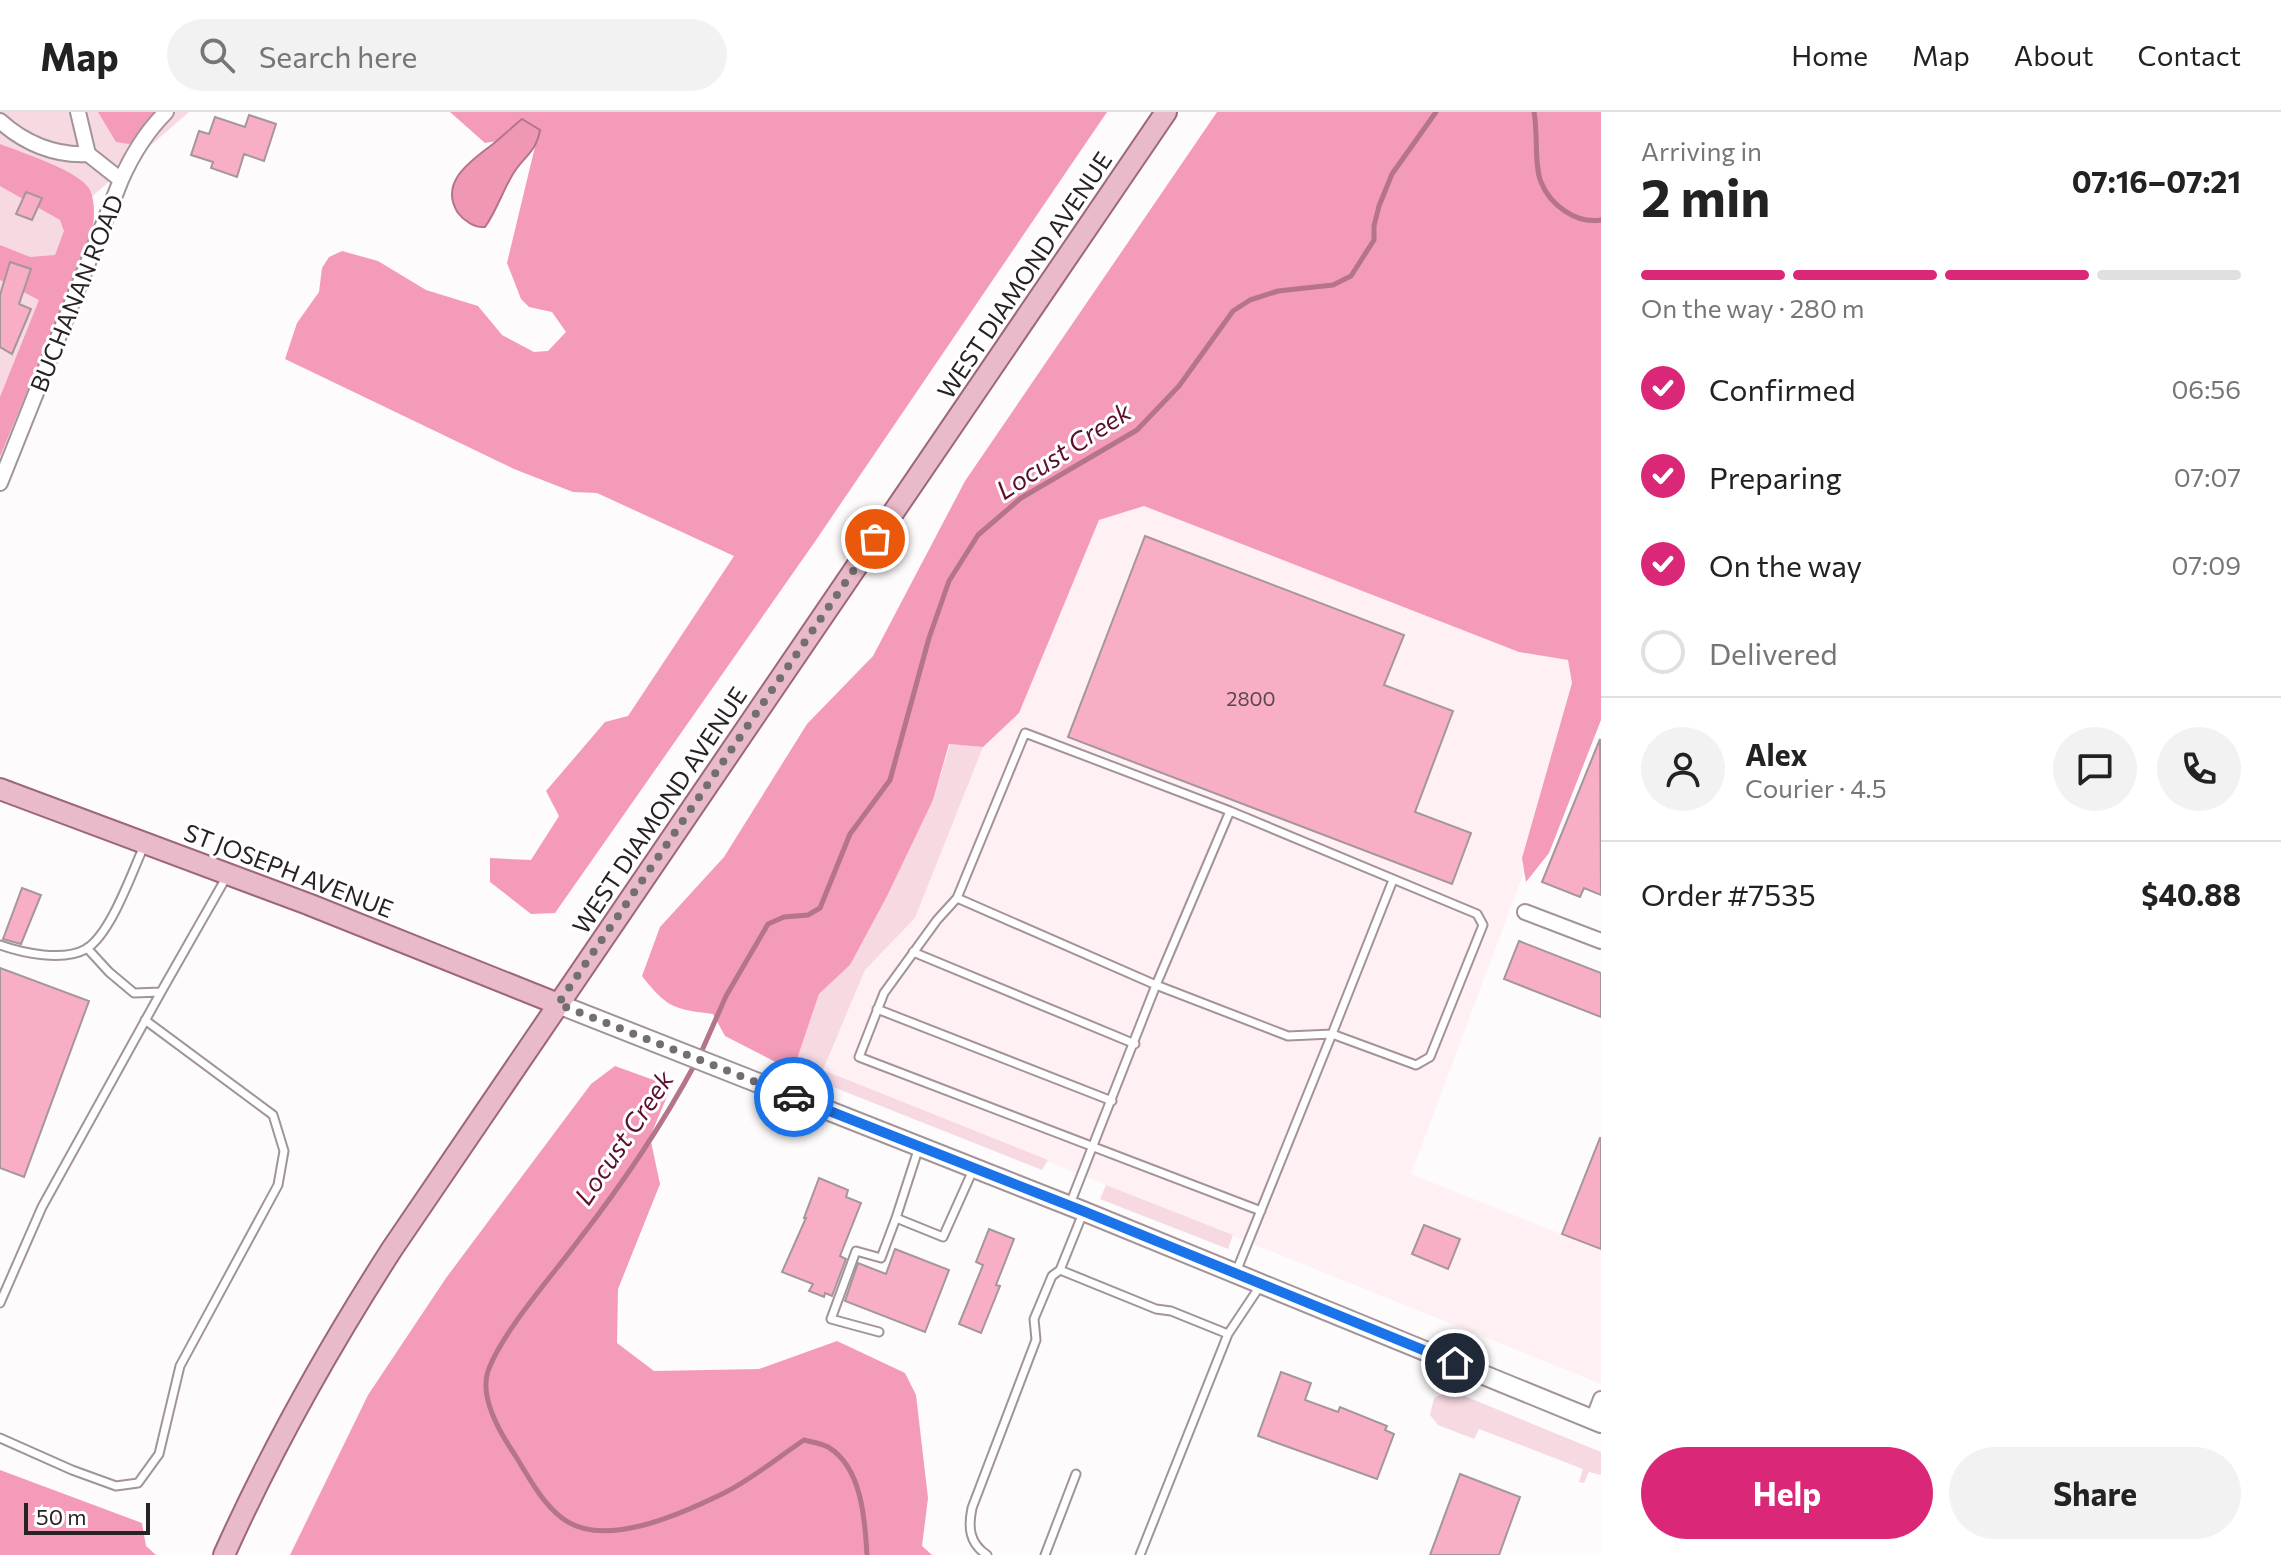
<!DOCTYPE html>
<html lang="en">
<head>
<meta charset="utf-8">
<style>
	:root { --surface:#fff; --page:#f2f2f2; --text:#222; --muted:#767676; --line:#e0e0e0; --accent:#db2777 }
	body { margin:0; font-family:Commissioner,sans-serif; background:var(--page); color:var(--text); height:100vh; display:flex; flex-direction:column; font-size:30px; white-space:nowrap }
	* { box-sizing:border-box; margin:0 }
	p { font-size:26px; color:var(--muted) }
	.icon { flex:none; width:44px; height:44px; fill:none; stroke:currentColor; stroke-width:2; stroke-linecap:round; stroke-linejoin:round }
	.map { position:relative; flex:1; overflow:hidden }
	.drawer { display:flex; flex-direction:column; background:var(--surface); width:680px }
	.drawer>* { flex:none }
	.scale { position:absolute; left:24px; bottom:20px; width:126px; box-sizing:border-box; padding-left:8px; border:4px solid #282224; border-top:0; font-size:22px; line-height:28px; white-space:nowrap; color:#282224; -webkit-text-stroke:6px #fff; paint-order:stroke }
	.pin { position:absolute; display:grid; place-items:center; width:68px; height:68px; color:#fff; margin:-34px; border:4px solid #fff; border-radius:50%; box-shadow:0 2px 8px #0007 }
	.courier { position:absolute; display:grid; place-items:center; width:80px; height:80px; margin:-40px; border:6px solid #1a73e8; border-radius:50%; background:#fff; color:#222; box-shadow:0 2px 10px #0007 }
	.overview em { font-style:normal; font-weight:700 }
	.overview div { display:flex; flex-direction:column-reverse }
	.overview { display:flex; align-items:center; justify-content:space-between; height:136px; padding:0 40px }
	h1 { font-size:52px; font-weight:700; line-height:60px }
	.bar { display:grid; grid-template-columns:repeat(4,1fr); gap:12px 8px; align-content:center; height:96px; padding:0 40px }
	.bar i { height:10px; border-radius:6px; background:var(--line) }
	.bar .active { background:var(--accent) }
	.bar p { grid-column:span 4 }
	.line { display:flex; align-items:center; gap:20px; padding:0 40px; border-top:2px solid var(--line) }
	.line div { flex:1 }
	.round { display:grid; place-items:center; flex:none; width:84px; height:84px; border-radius:42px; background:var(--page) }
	ol { padding:0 40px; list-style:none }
	li { display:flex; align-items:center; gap:24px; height:88px }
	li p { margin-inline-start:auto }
	li .icon { padding:8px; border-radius:50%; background:var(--accent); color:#fff; stroke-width:4 }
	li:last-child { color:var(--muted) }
	li i { width:44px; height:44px; border:4px solid var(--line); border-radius:50% }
	.primary-button { display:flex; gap:16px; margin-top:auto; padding:16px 40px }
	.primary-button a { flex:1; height:92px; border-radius:48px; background:var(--accent); color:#fff; font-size:32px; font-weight:700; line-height:92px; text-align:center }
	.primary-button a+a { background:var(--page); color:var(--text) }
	header { display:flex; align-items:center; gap:48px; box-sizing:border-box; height:112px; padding:0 40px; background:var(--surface); border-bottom:2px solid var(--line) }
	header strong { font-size:38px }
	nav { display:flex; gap:44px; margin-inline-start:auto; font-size:28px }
	.search { width:560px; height:72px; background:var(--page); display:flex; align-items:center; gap:20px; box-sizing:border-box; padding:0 28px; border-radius:44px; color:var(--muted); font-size:30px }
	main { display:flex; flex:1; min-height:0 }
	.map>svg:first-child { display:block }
	.built { fill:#fff0f4 }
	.green { fill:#f7d9e2 }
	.forest { fill:#f49bb9 }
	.water { fill:#f097b4; stroke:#b47489; stroke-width:2 }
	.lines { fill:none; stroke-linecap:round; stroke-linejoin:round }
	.stream { stroke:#b47489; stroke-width:5 }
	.building { fill:#f8afc6; stroke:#a5969b; stroke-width:2 }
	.service-casing { stroke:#a29498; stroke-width:11 }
	.minor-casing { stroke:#a29498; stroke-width:18 }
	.secondary-casing { stroke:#a29498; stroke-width:22 }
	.primary-casing { stroke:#9c6879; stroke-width:24 }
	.service { stroke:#fff; stroke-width:7 }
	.minor { stroke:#fff; stroke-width:14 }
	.secondary { stroke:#fff; stroke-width:18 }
	.primary { stroke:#e9bbca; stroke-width:20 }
	.done { stroke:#736e70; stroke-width:8; stroke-dasharray:0 14.4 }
	.route { stroke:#1a73e8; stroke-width:10 }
	.labels { text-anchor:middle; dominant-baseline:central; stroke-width:6; stroke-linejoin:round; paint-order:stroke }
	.number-label { font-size:20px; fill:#5c454c }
	.street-label { font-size:24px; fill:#282224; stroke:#fff }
	.water-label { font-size:26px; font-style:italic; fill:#5c0e31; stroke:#fff }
</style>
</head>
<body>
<header>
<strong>Map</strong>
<div class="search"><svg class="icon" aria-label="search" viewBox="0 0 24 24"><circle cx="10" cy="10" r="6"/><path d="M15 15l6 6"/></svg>Search here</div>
<nav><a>Home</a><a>Map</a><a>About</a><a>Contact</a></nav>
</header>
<main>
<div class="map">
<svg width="1601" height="1443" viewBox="0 0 1601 1443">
	<rect width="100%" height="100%" fill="#fefbfc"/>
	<path class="built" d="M1144 394 1519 540 1568 548 1572 571 1522 746 1524 760 1411 1062 1601 1138V1272L823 959 865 858 915 806 983 635 1019 600 1099 408Z"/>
	<path class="green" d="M0 0H189L87 89 0 306Z
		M950 632 983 635 915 806 865 858 823 958 1048 1048 1042 1058 793 959 819 882 850 853 933 688Z
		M1106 1073 1233 1123 1228 1137 1100 1087Z
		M1450 1278 1601 1340V1363L1589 1360 1584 1371 1579 1370 1583 1357 1479 1317 1474 1327 1438 1313 1430 1303 1434 1286Z"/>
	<path class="forest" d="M98 0H165L129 32 116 30Z
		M450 0H1107L814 431 555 801 531 802 490 770V746L531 748 559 704 546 679 605 610 628 604 734 444 597 381 573 380 514 357 285 247 297 211 319 180 322 156 329 145 342 139 378 149 426 178 478 194 502 223 534 240 548 239 566 220 552 200 529 195 521 187 507 151 539 18 510 16 497 29 485 31Z
		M1217 0H1601V608L1549 741 1526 770 1522 746 1572 571 1568 548 1519 540 1144 394 1099 408 1019 601 983 635 949 632 933 688 887 784 850 853 819 882 793 959 725 924 713 902C674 897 667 896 642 864L660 815 724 745 807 612 873 544 965 369Z
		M0 32C20 40 81 59 90 78 96 93 94 107 92 122L0 345V285L39 188 0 168V133L30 145 55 143 64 119 60 108 0 74Z
		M615 954 659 970 668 982 650 1025 660 1072 618 1177 617 1231 654 1259 759 1257 837 1229 905 1261 916 1283 928 1386 922 1434 932 1443H290L368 1283 446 1166 591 972Z
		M0 1358 142 1411 146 1434 156 1443H0Z"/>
	<path class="water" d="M522 7 540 18C536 41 523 45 513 62 502 80 497 98 485 115 475 116 464 109 458 101 438 70 472 48 493 32 503 24 512 15 522 7Z"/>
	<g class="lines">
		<path class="stream" d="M1534 0C1538 19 1534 54 1541 70 1550 93 1576 112 1601 108
			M700 943 726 884 768 812 784 805 808 803 820 796 850 722 890 668 929 526 949 469 978 423 1021 386 1137 318 1179 274 1233 199 1250 188 1278 179 1333 173 1351 164 1374 128V114L1379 94 1392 62 1436 0
			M695 952C662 1013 621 1074 578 1129 552 1164 502 1220 488 1259 479 1286 500 1321 515 1343 528 1364 542 1391 562 1406 603 1438 681 1402 722 1382 751 1368 777 1346 804 1328 811 1330 821 1331 828 1335 862 1355 865 1408 867 1443"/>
	</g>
	<path class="building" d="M249 3 276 12 264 49 244 42 237 65 211 56 213 50 191 43 199 19 209 22 215 5 245 15Z
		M26 80 42 86 32 108 16 102Z
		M10 150 31 157 19 192 31 197 12 242 0 235V183Z
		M1145 424 1404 523 1384 573 1453 599 1415 700 1471 721 1452 772 1068 625Z
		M1600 627 1601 783 1584 776 1580 785 1542 770Z
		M22 776 41 783 21 832 3 827Z
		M1519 829 1601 861V905L1504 867Z
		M0 856 89 889 24 1065 0 1056Z
		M1600 1026H1601V1137L1562 1122Z
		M819 1066 848 1078 846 1085 861 1091 840 1144 846 1147 832 1184 825 1181 824 1185 809 1179 813 1172 782 1160 806 1106H804Z
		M1424 1113 1460 1127 1448 1157 1412 1142Z
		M989 1117 1014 1127 996 1173 1000 1174 981 1221 959 1212 983 1153 976 1150Z
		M895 1137 949 1158 925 1220 845 1189 858 1151 886 1162Z
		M1281 1260 1311 1271 1305 1288 1338 1300 1340 1295 1387 1314 1385 1318 1394 1322 1377 1367 1258 1324Z
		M1460 1362 1520 1385 1499 1443H1430Z"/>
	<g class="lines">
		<g class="service-casing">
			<path id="service" d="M957 786 937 808 884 881 859 945 1261 1099
				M0 833C23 841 63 850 86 837 111 822 132 760 144 734
				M87 836 109 860 134 881 161 880 227 764
				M913 840 1135 932
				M877 897 1112 989
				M919 1035 896 1106 943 1125 973 1058
				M1070 1092 1156 873 1230 699
				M1083 1101 1060 1158 1156 1197 1171 1199 1228 1222 1260 1174
				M1236 1160 1332 922 1288 924 1156 873 957 786 1025 621 1230 699 1477 802 1483 813 1430 945 1416 953 1332 922 1393 768
				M0 1191 42 1095 161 880
				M879 1220 831 1207 856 1139 881 1146 896 1106
				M0 1326 72 1358 116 1374 138 1371 159 1342 180 1254 278 1073 284 1039 273 1003 145 908
				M987 1443C969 1431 968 1415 972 1396L1036 1228 1034 1207 1052 1164 1060 1158
				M1045 1443 1076 1362
				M1140 1443 1228 1222"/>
		</g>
		<g class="minor-casing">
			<path id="minor" d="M78 0 88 42 121 68
				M0 9C24 31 55 44 88 42
				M0 371 121 68C132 43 147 19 166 0
				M1525 800 1601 829
				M1593 1308 1601 1287"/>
		</g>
		<g class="secondary-casing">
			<path id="secondary" d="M558 892 1083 1099 1601 1311"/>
		</g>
		<g class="primary-casing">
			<path id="primary" d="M0 677 308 792 558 892
				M224 1443C272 1336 329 1235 392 1137L1166 0"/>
		</g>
		<use href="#service" class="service"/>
		<use href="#minor" class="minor"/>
		<use href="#secondary" class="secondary"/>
		<use href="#primary" class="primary"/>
	</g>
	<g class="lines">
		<path class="done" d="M794 985 558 892 875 427"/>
		<path class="route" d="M794 985 1083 1099 1455 1251"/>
	</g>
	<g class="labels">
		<g class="number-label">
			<text x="1251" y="586">2800</text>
		</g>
		<g class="street-label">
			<text transform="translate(1024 163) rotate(-56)">WEST DIAMOND AVENUE</text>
			<text transform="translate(76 181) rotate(-68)">BUCHANAN ROAD</text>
			<text transform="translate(659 698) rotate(-56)">WEST DIAMOND AVENUE</text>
			<text transform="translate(289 758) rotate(21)">ST JOSEPH AVENUE</text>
		</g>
		<g class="water-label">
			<text transform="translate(1063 338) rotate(-33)">Locust Creek</text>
			<text transform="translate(623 1025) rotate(-56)">Locust Creek</text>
		</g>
	</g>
</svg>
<div class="scale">50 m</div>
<div class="pin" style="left:875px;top:427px;background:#ea580c"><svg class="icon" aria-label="bag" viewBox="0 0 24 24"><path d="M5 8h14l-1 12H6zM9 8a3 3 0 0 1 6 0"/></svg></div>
<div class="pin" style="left:1455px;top:1251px;background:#1f2937"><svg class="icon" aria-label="home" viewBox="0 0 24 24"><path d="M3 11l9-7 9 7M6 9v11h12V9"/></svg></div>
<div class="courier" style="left:794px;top:985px"><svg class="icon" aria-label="car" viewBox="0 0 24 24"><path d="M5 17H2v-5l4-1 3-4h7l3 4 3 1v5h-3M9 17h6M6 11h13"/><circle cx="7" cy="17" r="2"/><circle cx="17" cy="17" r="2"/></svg></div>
</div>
<section class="drawer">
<div class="overview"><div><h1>2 min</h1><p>Arriving in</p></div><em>07:16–07:21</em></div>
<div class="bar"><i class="active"></i><i class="active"></i><i class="active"></i><i></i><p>On the way · 280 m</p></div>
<ol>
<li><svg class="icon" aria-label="check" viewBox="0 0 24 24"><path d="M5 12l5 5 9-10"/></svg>Confirmed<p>06:56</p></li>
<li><svg class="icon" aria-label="check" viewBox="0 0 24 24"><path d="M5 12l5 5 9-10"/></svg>Preparing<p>07:07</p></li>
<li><svg class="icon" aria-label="check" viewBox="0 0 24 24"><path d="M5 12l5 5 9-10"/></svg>On the way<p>07:09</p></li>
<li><i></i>Delivered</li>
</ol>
<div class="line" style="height:144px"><a class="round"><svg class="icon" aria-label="person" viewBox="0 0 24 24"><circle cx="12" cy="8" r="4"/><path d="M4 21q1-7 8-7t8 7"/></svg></a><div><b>Alex</b><p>Courier · 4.5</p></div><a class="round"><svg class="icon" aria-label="chat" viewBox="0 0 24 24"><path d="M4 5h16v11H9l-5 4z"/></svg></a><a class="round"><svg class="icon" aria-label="phone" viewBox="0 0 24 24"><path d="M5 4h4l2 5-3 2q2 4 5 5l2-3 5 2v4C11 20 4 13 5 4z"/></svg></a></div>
<div class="line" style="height:104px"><div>Order #7535</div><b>$40.88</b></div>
<div class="primary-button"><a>Help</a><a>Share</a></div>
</section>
</main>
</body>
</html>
